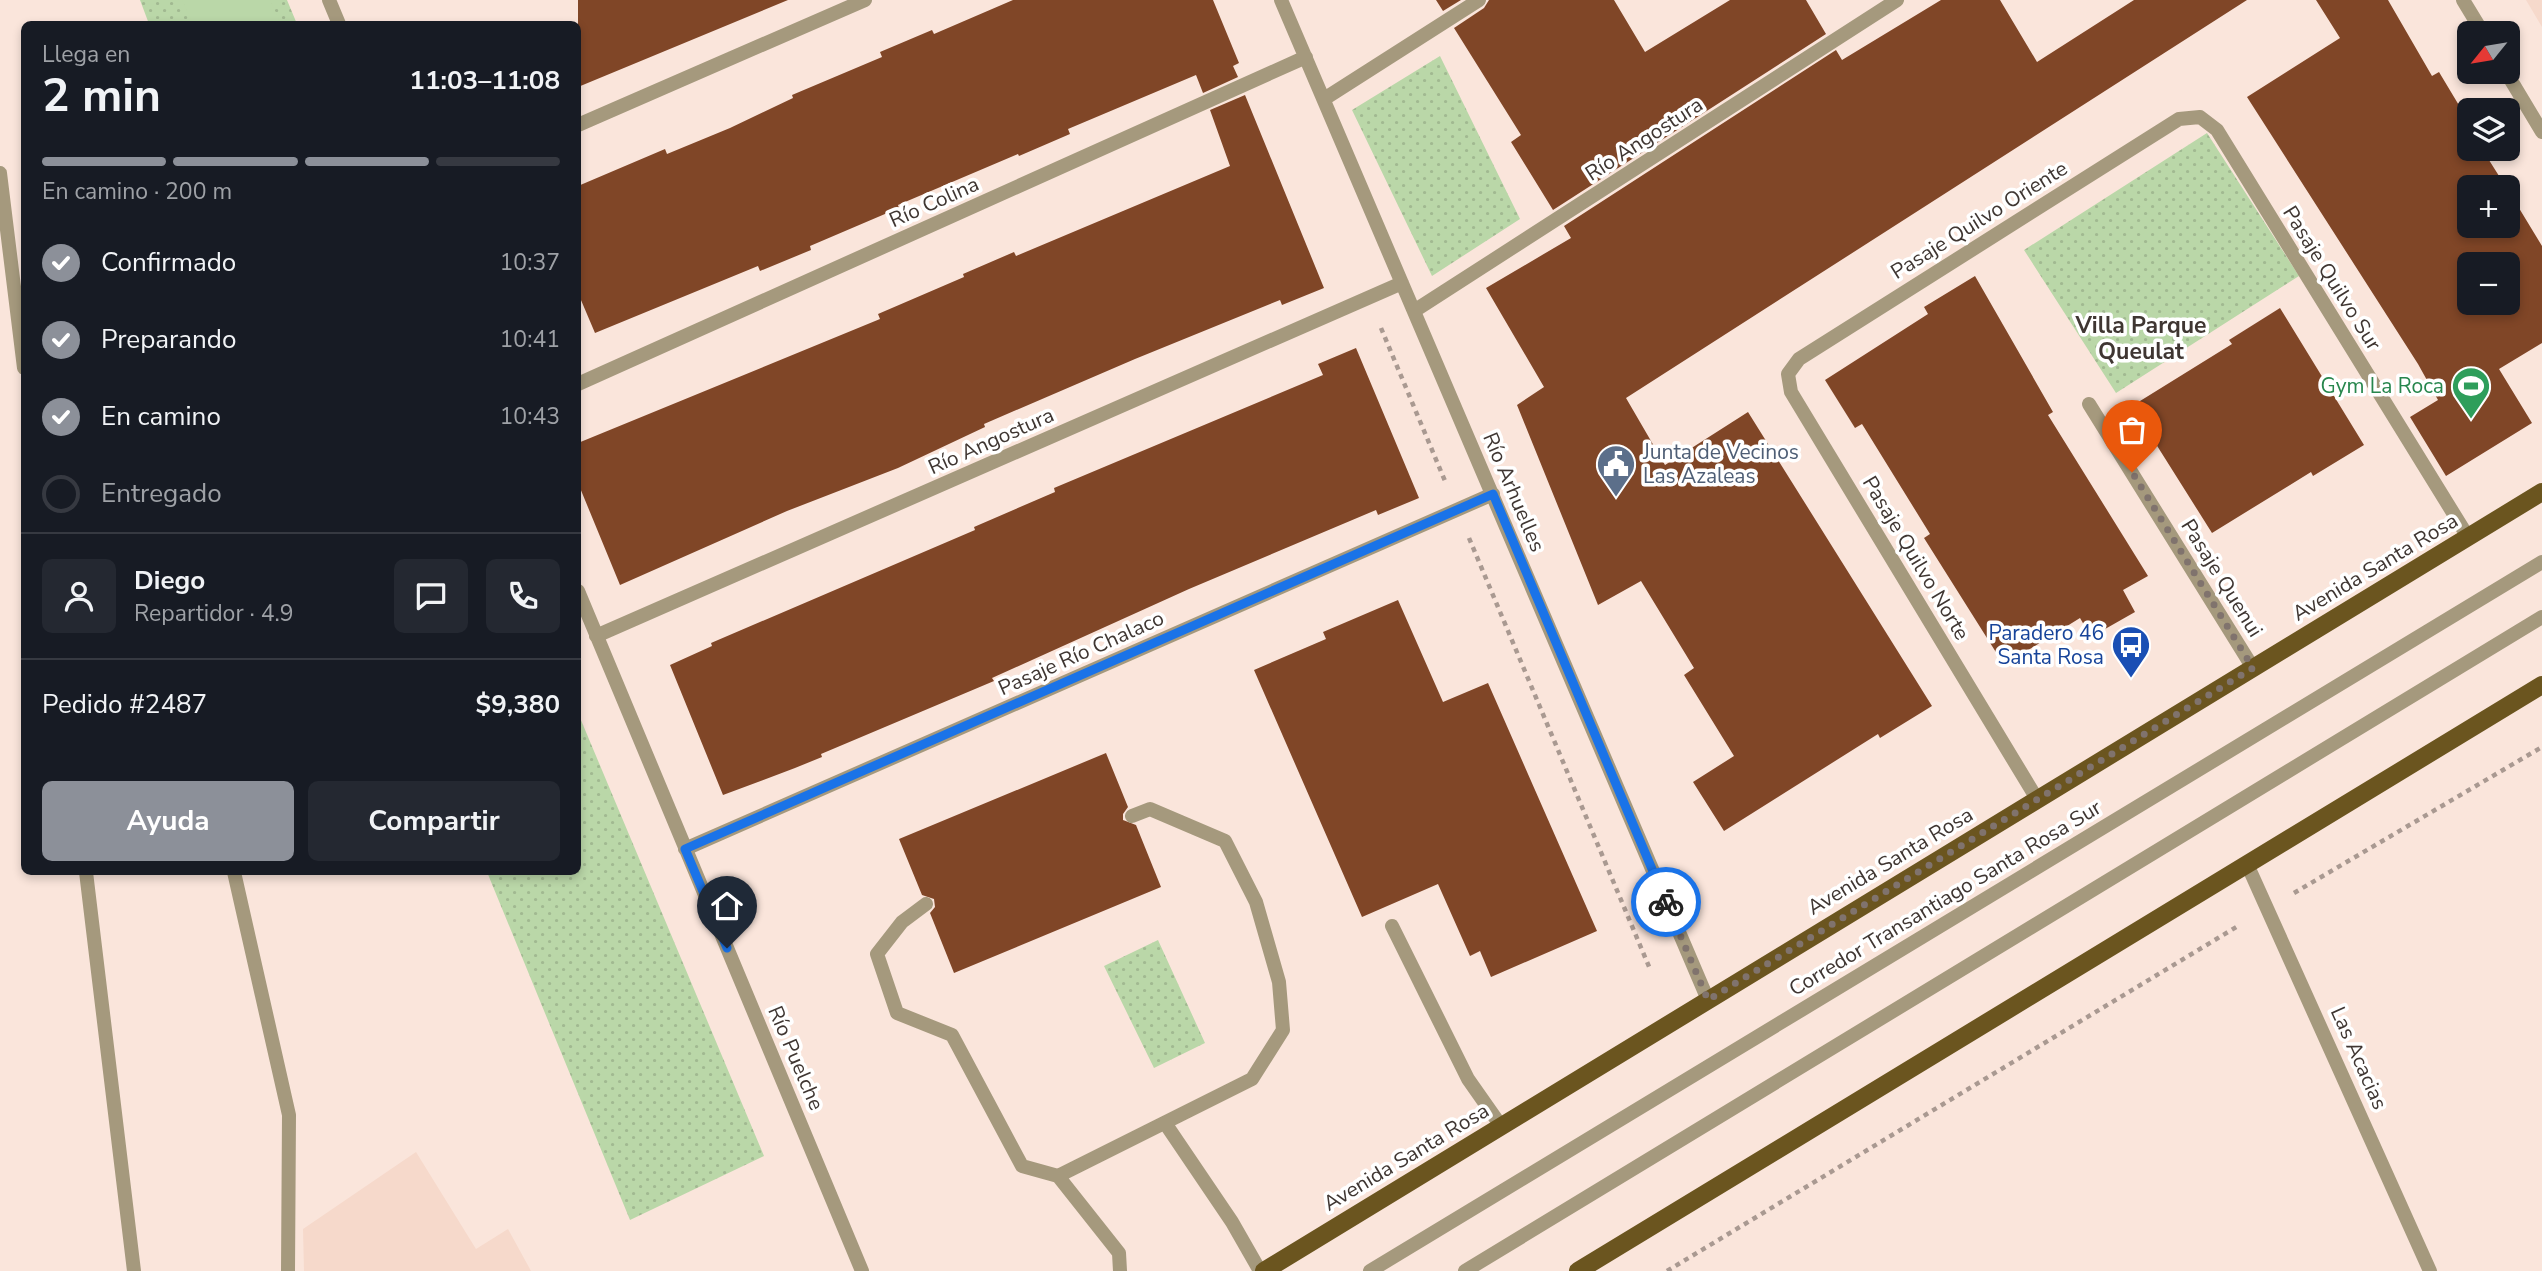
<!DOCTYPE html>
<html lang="es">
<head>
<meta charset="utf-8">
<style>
	:root { --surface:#171b24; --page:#242831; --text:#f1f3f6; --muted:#9ea1a6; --line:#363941; --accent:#8c9099 }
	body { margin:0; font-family:"Nunito Sans",sans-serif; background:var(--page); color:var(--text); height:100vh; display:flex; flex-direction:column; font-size:26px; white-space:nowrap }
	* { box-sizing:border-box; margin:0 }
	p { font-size:23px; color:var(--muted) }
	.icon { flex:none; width:38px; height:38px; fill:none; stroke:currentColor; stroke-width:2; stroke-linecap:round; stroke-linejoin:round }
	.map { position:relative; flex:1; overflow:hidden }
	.sheet { position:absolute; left:21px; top:21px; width:560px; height:854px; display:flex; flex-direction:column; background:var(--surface); border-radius:10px; box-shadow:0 4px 10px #0003 }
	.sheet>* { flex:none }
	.needle { width:46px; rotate:240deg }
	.tools { position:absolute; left:2457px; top:21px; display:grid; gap:14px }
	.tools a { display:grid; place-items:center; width:63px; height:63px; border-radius:10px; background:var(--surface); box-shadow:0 4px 10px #0003; font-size:35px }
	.pin { position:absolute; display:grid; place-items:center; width:60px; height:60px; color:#fff; margin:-72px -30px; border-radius:50% 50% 50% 0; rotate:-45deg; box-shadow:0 0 7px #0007 }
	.pin .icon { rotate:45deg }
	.courier { position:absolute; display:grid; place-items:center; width:70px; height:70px; margin:-35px; border:5px solid #1a73e8; border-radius:50%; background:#fff; color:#222; box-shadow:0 2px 9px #0007 }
	.head em { font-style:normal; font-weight:700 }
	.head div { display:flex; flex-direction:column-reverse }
	.head { display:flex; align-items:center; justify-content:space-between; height:119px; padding:0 21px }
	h1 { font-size:46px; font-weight:700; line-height:52px }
	.bar { display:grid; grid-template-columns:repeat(4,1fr); gap:10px 7px; align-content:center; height:84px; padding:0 21px }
	.bar i { height:9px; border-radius:5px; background:var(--line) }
	.bar .active { background:var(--accent) }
	.bar p { grid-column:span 4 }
	.line { display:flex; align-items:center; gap:18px; padding:0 21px; border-top:2px solid var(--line) }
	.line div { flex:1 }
	.round { display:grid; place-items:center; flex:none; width:74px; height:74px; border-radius:10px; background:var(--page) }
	ol { padding:0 21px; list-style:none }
	li { display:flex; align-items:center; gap:21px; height:77px }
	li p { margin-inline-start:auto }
	li .icon { padding:7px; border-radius:50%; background:var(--accent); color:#fff; stroke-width:4 }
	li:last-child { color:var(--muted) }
	li i { width:38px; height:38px; border:4px solid var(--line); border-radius:50% }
	.primary-button { display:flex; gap:14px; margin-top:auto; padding:14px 21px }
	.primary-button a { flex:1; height:80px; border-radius:10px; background:var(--accent); color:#fff; font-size:28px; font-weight:700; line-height:80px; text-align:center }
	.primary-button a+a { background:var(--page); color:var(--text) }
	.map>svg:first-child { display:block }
	.built { fill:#f6d9cb }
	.grass { fill:url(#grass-dots) }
	.garden { fill:#bad7a8 }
	.building { fill:#804627; fill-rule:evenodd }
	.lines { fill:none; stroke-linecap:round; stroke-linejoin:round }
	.path { stroke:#a99991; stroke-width:4.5; stroke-dasharray:5 5; stroke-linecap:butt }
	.service { stroke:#a5997d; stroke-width:14 }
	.minor { stroke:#a5997d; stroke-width:14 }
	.primary { stroke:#6b551f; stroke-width:18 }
	.done { stroke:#80736d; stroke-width:7; stroke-dasharray:0 12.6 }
	.route { stroke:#1a73e8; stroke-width:9 }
	.labels { text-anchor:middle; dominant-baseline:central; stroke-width:7; stroke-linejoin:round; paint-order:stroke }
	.street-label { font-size:21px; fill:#3f3632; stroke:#fff }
	.leisure-label { font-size:21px; fill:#27864d; stroke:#fff; text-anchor:end }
	.service-label { font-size:21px; fill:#4e5e75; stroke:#fff; text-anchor:start }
	.transit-label { font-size:21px; fill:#164399; stroke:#fff; text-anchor:end }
	.neighbourhood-label { font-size:23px; font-weight:bold; fill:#3f3632; stroke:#fff }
</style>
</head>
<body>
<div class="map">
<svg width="2542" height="1271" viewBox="0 0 2542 1271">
	<defs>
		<pattern id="grass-dots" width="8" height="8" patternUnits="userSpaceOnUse" patternTransform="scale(1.75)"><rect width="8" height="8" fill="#bad7a8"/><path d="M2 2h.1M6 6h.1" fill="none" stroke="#a1b991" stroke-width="1.8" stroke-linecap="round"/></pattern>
	</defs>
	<rect width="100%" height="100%" fill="#fae5db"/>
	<path class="built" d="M2526 0H2542V27Z
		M416 1152 476 1249 508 1229 531 1271H304L303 1229Z"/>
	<path class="grass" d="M140 0H287L297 24H149Z
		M1440 56 1520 219 1432 276 1352 110Z
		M2207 133 2299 276 2116 393 2024 250Z
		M578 713 764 1156 630 1220 487 872H578Z
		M1158 940 1205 1043 1154 1068 1104 966Z"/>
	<path class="garden" d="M182 0H270L281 24H193Z"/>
	<path class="building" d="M578 0H788L578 87Z
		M1013 0H1213L1239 63 1233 66 1238 77 1203 93 1196 75 1068 129 1070 134 1019 156 1018 154 898 205 899 208 810 246 811 250 760 271 758 266 595 333 578 293V186L665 149 667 154 730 128 793 98 792 95 882 57 880 52 932 30 934 34Z
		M1436 0H1461L1443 11Z
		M1489 0H1614L1645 52 1730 0H1806L1826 34 1553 210 1511 142 1521 135 1454 28 1484 8Z
		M1941 0H2000L2037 62 2134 0H2247L1626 398 1665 465 1748 412 1932 706 1880 738 1878 734 1724 831 1693 782 1734 756 1684 675 1694 668 1641 581 1598 605 1517 405 1544 387 1486 288 1571 238 1564 226 1836 50 1842 60Z
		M2316 0H2388L2432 76 2439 72 2466 117 2469 123V149H2482L2506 187H2469V226H2508V190L2542 246V343L2499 369 2532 423 2446 476 2410 417 2438 400 2418 364 2247 97 2340 38ZM2469 264H2508V303H2469Z
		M1245 95 1324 288 1282 305 1280 300 1135 359 984 424 985 427 898 468 787 511 620 585 578 483V443L880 319 878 314 964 277 963 274 1014 252 1016 256 1230 166 1210 110Z
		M1975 276 2053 412 2048 415 2148 576 2123 590 2135 612 2091 637 2080 618 2004 665 1924 538 1930 534 1862 424 1855 428 1825 380 1928 314 1924 307Z
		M2280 308 2364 445 2313 476 2311 472 2212 533 2132 406 2232 344 2229 340Z
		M1356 348 1419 498 1378 515 1376 510 1189 589 992 678 994 681 821 754 822 757 795 768 723 795 670 665 712 646 711 643 975 530 974 527 1055 492 1054 488 1323 375 1318 364Z
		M1398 600 1443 702 1488 683 1597 931 1491 977 1480 951 1470 956 1438 884 1362 917 1254 670 1326 639 1323 632Z
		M1106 753 1128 807 1123 814V820L1136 825 1161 887 954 973 930 913 935 907 934 899 922 895 899 839Z"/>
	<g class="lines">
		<path class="path" d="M1381 328 1445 481
			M1469 538 1650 969
			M2294 893 2542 747
			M1667 1271 2238 926"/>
		<path class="service" d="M0 173 24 368
			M86 872 134 1271
			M234 872 289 1115 288 1271
			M926 904 902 922 877 954 897 1013 952 1035 1022 1166 1058 1176 1252 1079 1283 1030 1279 982 1256 902 1225 841 1150 809 1132 816
			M1392 926 1468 1079 1501 1126
			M1165 1123 1232 1222 1260 1271
			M1058 1176 1119 1253 1120 1271
			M1370 1271 2542 562
			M1465 1271 2542 617"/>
		<path class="minor" d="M329 0 339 24
			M1281 0 1708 1000
			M2463 0 2483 33
			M2506 72 2542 132
			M1324 99 1479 0
			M578 125 865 0
			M1414 311 1897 0
			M578 384 1306 57
			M2089 404 2253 668
			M578 591 862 1271
			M596 636 1402 283
			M2037 799 1791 392 1788 374 1799 359 2179 119 2200 117 2217 130 2468 537
			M685 849 1493 494
			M2247 864 2430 1271"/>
		<path class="primary" d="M1264 1271 2542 492
			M1578 1271 2542 685"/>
	</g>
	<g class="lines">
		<path class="done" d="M1666 902 1708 1000 2253 668 2132 472"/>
		<path class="route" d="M727 948 685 849 1493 494 1666 902"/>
	</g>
	<defs>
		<g id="stadium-pin" transform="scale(2.0125)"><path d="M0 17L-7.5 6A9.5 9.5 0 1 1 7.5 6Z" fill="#2e9e5b" stroke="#fff"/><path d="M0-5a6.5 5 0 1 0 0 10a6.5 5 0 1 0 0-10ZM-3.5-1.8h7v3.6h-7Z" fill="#fff"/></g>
		<g id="civic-pin" transform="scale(2.0125)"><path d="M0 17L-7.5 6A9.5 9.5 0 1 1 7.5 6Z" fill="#5c6f8a" stroke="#fff"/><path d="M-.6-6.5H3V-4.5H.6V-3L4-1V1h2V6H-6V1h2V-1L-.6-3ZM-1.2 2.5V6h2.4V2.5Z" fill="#fff"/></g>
		<g id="bus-pin" transform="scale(2.0125)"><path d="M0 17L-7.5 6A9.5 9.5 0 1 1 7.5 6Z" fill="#1a4fb4" stroke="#fff"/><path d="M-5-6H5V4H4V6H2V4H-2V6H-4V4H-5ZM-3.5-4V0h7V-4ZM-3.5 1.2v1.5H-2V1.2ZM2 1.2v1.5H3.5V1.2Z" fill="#fff"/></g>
	</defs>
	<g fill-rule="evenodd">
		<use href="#stadium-pin" x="2471" y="386"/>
		<use href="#civic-pin" x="1616" y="464"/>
		<use href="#bus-pin" x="2131" y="645"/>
	</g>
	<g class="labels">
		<g class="street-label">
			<text transform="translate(1644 139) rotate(-33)">Río Angostura</text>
			<text transform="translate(934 202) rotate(-24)">Río Colina</text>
			<text transform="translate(1979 220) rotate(-32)">Pasaje Quilvo Oriente</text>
			<text transform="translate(2332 278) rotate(58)">Pasaje Quilvo Sur</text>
			<text transform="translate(991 441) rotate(-24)">Río Angostura</text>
			<text transform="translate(1514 492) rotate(67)">Río Arhuelles</text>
			<text transform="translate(1916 558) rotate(59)">Pasaje Quilvo Norte</text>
			<text transform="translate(2375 567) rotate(-31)">Avenida Santa Rosa</text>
			<text transform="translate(2222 578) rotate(58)">Pasaje Quenui</text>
			<text transform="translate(1081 653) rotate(-24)">Pasaje Río Chalaco</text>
			<text transform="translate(1890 861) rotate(-31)">Avenida Santa Rosa</text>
			<text transform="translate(1945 898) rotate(-31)">Corredor Transantiago Santa Rosa Sur</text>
			<text transform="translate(796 1058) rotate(67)">Río Puelche</text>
			<text transform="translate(2359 1058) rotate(66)">Las Acacias</text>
			<text transform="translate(1406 1157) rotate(-31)">Avenida Santa Rosa</text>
		</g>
		<g class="leisure-label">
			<text x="2444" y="386">Gym La Roca</text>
		</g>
		<g class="service-label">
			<text x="1643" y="452">Junta de Vecinos<tspan x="1643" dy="24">Las Azaleas</tspan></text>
		</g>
		<g class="transit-label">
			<text x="2104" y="633">Paradero 46<tspan x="2104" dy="24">Santa Rosa</tspan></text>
		</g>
		<g class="neighbourhood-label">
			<text x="2141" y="325">Villa Parque<tspan x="2141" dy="26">Queulat</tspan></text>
		</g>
	</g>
</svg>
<div class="tools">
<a><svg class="needle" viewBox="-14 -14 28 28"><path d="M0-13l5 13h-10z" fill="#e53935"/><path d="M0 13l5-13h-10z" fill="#9ea1a6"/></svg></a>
<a><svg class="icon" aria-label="layers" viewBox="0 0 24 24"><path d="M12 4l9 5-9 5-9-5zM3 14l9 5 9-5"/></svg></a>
<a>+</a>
<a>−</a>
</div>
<div class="pin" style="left:2132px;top:472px;background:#ea580c"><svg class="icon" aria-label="bag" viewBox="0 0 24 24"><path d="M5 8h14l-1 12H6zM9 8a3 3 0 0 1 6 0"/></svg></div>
<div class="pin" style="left:727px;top:948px;background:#1f2937"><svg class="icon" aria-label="home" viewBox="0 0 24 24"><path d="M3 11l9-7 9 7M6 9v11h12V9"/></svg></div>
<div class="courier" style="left:1666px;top:902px"><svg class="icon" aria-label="bike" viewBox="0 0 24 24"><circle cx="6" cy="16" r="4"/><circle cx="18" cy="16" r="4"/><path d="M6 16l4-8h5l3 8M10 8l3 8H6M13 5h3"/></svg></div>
<section class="sheet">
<div class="head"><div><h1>2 min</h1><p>Llega en</p></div><em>11:03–11:08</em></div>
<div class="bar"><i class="active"></i><i class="active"></i><i class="active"></i><i></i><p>En camino · 200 m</p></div>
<ol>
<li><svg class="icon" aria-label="check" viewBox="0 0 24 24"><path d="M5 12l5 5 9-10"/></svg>Confirmado<p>10:37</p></li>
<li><svg class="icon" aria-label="check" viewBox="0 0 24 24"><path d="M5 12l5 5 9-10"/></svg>Preparando<p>10:41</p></li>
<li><svg class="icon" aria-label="check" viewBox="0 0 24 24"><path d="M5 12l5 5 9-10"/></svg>En camino<p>10:43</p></li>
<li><i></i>Entregado</li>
</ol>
<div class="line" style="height:126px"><a class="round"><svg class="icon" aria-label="person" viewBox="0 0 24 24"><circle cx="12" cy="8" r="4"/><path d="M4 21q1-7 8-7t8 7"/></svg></a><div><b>Diego</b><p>Repartidor · 4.9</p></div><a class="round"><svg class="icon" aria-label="chat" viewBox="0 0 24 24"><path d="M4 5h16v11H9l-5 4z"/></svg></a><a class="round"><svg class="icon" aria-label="phone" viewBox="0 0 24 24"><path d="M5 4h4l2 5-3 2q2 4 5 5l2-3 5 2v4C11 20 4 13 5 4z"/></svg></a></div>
<div class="line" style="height:91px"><div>Pedido #2487</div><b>$9,380</b></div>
<div class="primary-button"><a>Ayuda</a><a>Compartir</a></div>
</section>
</div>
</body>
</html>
